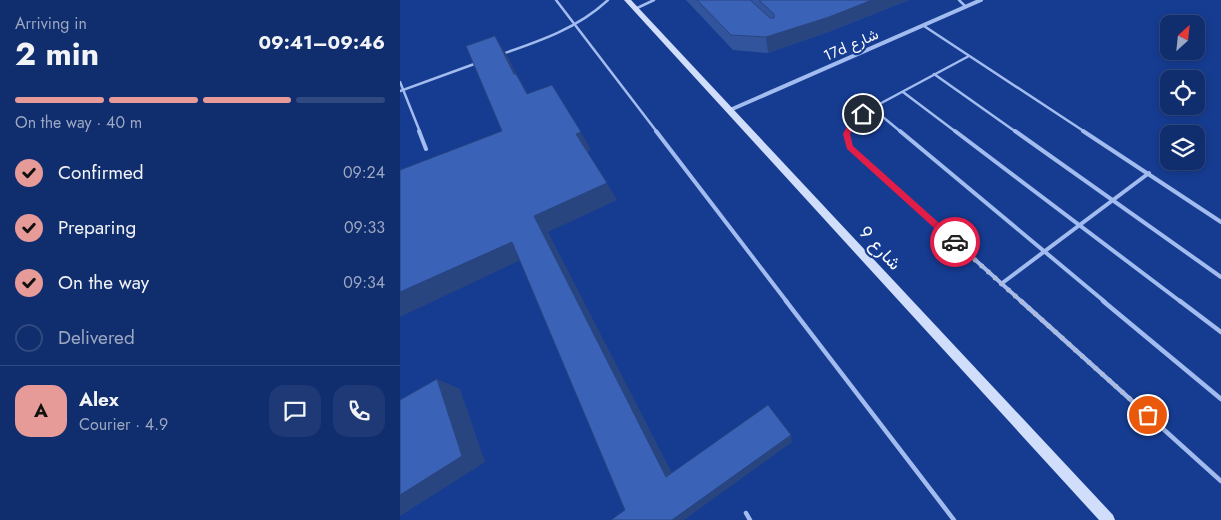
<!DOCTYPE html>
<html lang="en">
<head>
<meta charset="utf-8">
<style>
	:root { --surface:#102d6d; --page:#1e3975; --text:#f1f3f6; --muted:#9ca8c2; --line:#304980; --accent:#e69b98 }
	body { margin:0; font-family:Jost,Vazirmatn,sans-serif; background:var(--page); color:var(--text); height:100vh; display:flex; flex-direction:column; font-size:19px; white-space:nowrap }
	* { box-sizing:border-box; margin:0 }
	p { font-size:16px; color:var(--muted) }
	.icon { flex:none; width:28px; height:28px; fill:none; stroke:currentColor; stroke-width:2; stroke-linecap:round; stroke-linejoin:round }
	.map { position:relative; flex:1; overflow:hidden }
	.drawer { display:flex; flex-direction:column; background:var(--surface); width:400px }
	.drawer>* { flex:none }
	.needle { width:32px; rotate:27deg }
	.buttons { position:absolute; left:760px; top:15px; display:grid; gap:10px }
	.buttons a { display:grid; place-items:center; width:45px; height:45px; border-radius:10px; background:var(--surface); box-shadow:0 2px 8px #0003,0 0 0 1px var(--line); font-size:25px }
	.pin { position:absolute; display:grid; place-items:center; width:42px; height:42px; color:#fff; margin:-21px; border:2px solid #fff; border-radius:50%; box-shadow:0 1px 5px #0007 }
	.courier { position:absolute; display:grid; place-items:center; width:50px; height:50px; margin:-25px; border:4px solid #e11d48; border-radius:50%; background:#fff; color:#222; box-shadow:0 1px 6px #0007 }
	.overview em { font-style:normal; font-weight:700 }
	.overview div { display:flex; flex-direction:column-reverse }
	.overview { display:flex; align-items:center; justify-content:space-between; height:85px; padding:0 15px }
	h1 { font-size:32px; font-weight:700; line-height:38px }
	.bar { display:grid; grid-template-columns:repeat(4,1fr); gap:8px 5px; align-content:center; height:60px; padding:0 15px }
	.bar i { height:6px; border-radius:4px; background:var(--line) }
	.bar .on { background:var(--accent) }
	.bar p { grid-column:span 4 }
	.line { display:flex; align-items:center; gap:12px; padding:0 15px; border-top:1px solid var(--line) }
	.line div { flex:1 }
	.round { display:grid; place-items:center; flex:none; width:52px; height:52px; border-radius:15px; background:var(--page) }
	ol { padding:0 15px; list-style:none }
	li { display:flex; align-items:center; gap:15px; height:55px }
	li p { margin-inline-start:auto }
	li .icon { padding:5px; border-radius:50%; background:var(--accent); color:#111; stroke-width:4 }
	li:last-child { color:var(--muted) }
	li i { width:28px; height:28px; border:2px solid var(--line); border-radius:50% }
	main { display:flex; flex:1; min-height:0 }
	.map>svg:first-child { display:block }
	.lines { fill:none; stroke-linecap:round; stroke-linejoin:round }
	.lane-far2 { stroke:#a3bcf0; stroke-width:2.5 }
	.lane-far1 { stroke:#a3bcf0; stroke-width:4 }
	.lane { stroke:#a3bcf0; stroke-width:4.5 }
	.street { stroke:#a3bcf0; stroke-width:4 }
	.secondary { fill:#d1defb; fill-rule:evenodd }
	.wall { fill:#32549d }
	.shaded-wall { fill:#294580 }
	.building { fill:#3a62b7; stroke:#294580 }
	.route { fill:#e11d48 }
	.done { stroke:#adbbd8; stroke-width:5; stroke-dasharray:0 9 }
	.labels { text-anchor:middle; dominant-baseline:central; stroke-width:4.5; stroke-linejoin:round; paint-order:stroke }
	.far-street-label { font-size:15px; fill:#fff; stroke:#163c91 }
	.street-label { font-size:18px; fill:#fff; stroke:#163c91 }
</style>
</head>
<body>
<main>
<section class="drawer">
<div class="overview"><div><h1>2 min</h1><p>Arriving in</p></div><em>09:41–09:46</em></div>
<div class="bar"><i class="on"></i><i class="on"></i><i class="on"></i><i></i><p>On the way · 40 m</p></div>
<ol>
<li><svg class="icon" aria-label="check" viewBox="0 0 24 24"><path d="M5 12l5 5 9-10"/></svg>Confirmed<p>09:24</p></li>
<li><svg class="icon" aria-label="check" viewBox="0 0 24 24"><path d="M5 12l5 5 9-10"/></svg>Preparing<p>09:33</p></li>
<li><svg class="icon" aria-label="check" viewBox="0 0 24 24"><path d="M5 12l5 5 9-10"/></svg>On the way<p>09:34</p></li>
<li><i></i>Delivered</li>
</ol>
<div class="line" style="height:90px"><b class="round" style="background:var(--accent);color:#111">A</b><div><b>Alex</b><p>Courier · 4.9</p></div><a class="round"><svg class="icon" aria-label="chat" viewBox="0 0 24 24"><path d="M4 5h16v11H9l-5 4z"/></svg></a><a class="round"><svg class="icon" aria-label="phone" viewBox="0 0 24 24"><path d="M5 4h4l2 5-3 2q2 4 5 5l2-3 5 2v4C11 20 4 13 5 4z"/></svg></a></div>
</section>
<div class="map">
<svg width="821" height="520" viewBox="0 0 821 520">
	<rect width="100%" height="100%" fill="#163c91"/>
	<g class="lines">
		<path class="lane-far2" d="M156 0 257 132
			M559 0 566 7
			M235 9 254 0
			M524 26 685 132
			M102 54C140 41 178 28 208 0
			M534 74 616 132
			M0 82 20 132
			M0 91 77 63
			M503 92 556 132
			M472 108 501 132
			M447 132 454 120 472 108 569 56"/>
		<path class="lane-far1" d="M19 131 26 149
			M256 131 387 302
			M448 131 446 134 450 147 622 302
			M500 131 705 302
			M555 131 781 302
			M615 131 821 277
			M683 131 821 222
			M601 284 749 173"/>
		<path class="lane" d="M386 301 554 520
			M621 301 821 481
			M703 301 821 399
			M780 301 821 332
			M346 513 350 520"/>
		<path class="street" d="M330 110 581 0"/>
		<path class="secondary" d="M224 0H231L713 515 715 520H699Z"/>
	</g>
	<path class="wall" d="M286 0H509L428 32 368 53 333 50Z"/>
	<path class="shaded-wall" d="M472 0H509L428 32 368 53 366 37Z
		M95 36 107 55 117 75 139 113 114 74Z
		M181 132 191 150 186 152 176 134Z
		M207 183 217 200 148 232 276 481 266 477 134 216Z
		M112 242 127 257 0 317V292Z
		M37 379 60 389 85 462 0 516V495Z
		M391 435 392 442 284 520H272Z"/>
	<path class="building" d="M297 0H350L370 18H374V14L359 0H472L429 17 366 37 331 35Z
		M95 36 114 74H116L127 94 152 85 181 132 176 134 207 183 134 216 266 477 368 405 391 435 272 520H211L225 510 112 242 0 292V170L102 131 66 46Z
		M37 379 62 456 0 495V400Z"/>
	<path class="route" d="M460 112 466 114 456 122 450 134 453 146 558 240V245H553L447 149 443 134 451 119Z"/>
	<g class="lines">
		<path class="done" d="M555 242 748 415"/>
	</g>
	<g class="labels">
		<g class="far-street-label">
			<text transform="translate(451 45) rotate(-24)">17d شارع</text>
		</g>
		<g class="street-label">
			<text transform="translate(480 248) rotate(47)">شارع 9</text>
		</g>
	</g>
</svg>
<div class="buttons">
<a><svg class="needle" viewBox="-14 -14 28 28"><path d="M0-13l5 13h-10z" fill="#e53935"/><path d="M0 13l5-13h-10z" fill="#9ca8c2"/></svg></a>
<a><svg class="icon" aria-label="locate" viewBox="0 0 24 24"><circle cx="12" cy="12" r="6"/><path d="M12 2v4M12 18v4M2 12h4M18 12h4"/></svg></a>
<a><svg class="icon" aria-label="layers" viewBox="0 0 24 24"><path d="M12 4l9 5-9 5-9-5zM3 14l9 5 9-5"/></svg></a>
</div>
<div class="pin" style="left:748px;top:415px;background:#ea580c"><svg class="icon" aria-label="bag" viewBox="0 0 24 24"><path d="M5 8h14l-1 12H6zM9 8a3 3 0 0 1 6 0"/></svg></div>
<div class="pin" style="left:463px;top:114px;background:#1f2937"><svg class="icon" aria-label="home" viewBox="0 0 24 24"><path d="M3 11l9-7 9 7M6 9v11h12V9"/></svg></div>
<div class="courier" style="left:555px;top:242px"><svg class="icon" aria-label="car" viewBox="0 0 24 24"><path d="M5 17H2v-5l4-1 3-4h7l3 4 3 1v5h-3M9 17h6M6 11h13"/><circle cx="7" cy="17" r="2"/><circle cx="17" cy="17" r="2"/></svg></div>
</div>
</main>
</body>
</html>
